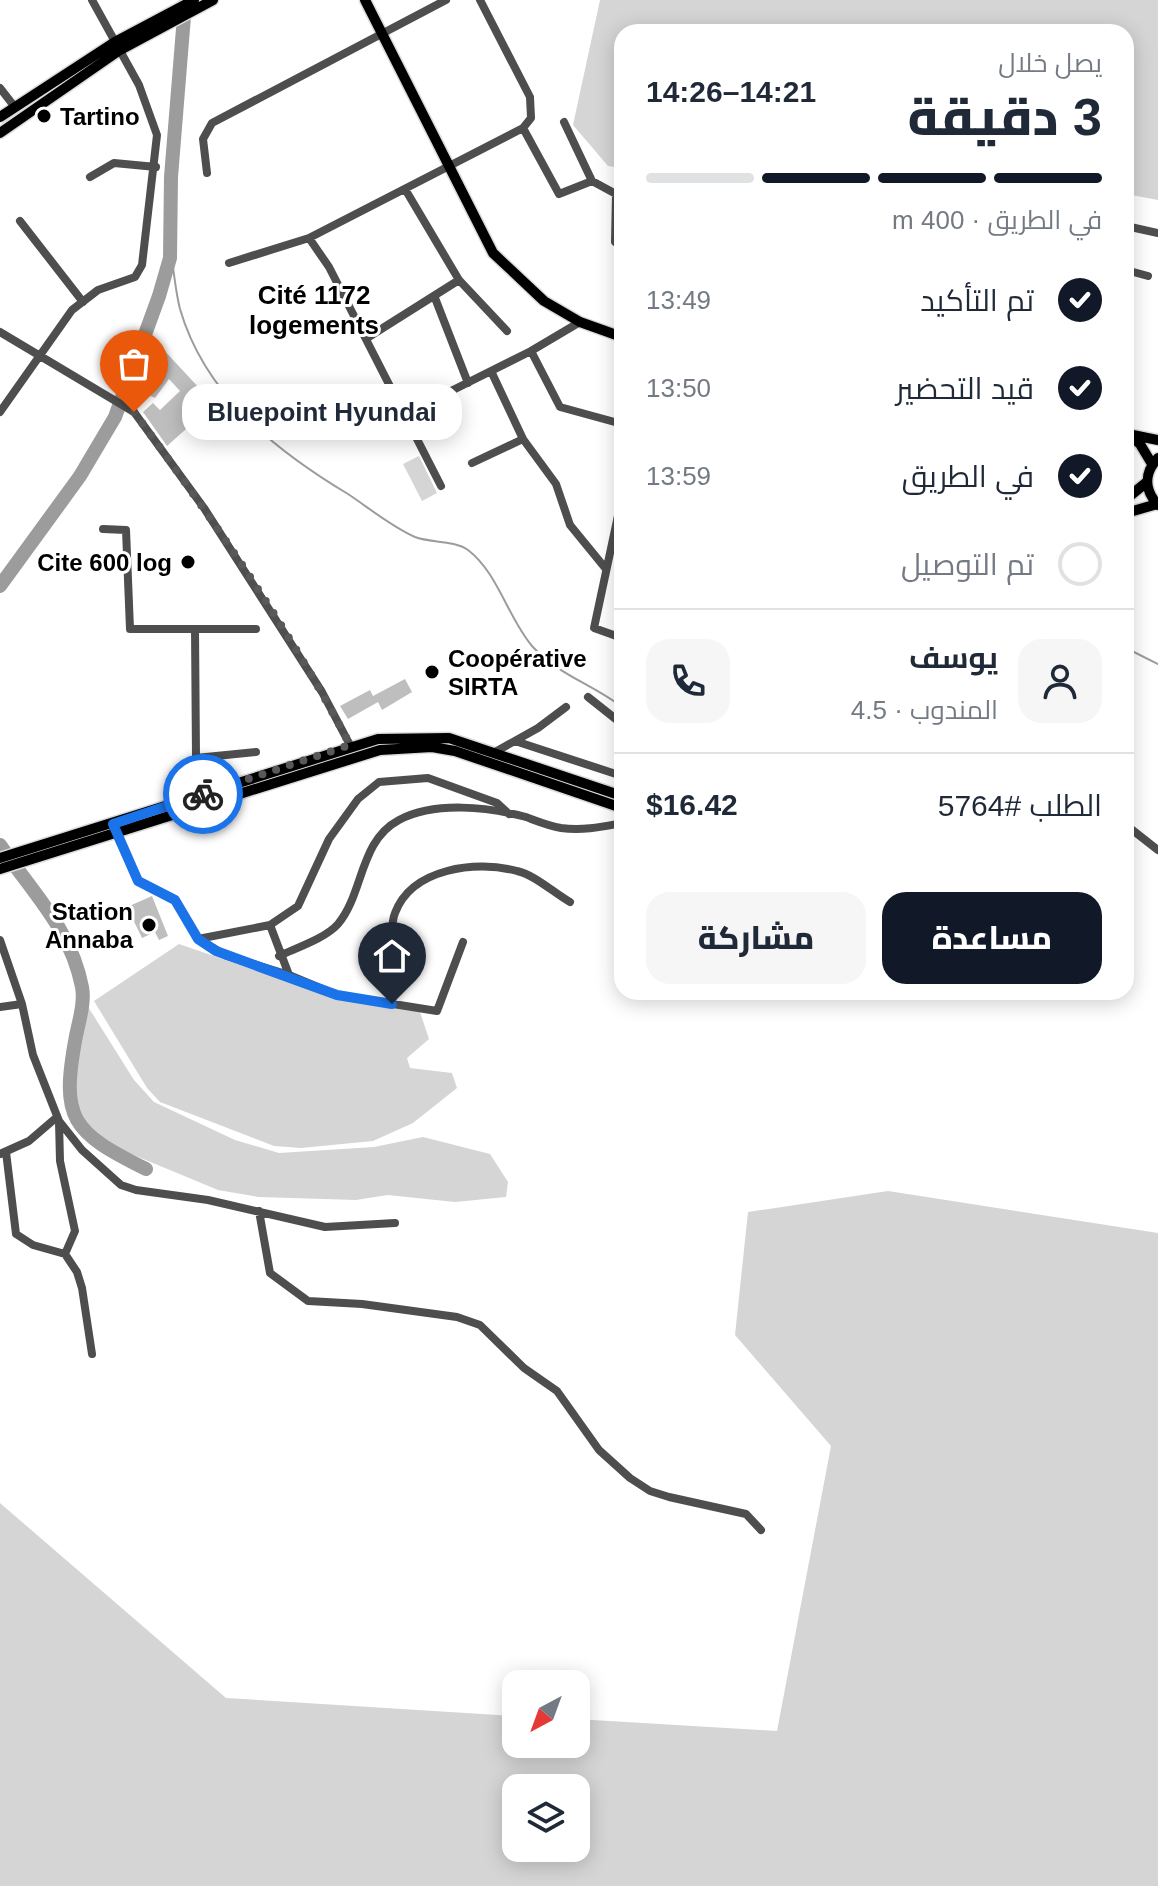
<!DOCTYPE html>
<html lang="ar">
<head>
<meta charset="utf-8">
<style>
	:root { --surface:#fff; --page:#f6f6f7; --text:#1f2937; --muted:#747a83; --line:#e0e1e3; --accent:#111827 }
	body { margin:0; font-family:Helvetica,Cairo,sans-serif; background:var(--page); color:var(--text); direction:rtl; height:100vh; display:flex; flex-direction:column; font-size:30px; white-space:nowrap }
	* { box-sizing:border-box; margin:0 }
	p { font-size:26px; color:var(--muted) }
	.icon { flex:none; width:44px; height:44px; fill:none; stroke:currentColor; stroke-width:2; stroke-linecap:round; stroke-linejoin:round }
	.map { position:relative; flex:1; overflow:hidden; direction:ltr }
	.details { position:absolute; left:614px; top:24px; width:520px; height:976px; display:flex; flex-direction:column; background:var(--surface); border-radius:24px; box-shadow:0 4px 20px #0003; direction:rtl }
	.details>* { flex:none }
	.needle { width:52px; rotate:221deg }
	.buttons { position:absolute; left:502px; top:1670px; display:grid; gap:16px }
	.buttons a { display:grid; place-items:center; width:88px; height:88px; border-radius:16px; background:var(--surface); box-shadow:0 4px 20px #0003; font-size:40px }
	.pin { position:absolute; display:grid; place-items:center; width:68px; height:68px; color:#fff; margin:-82px -34px; border-radius:50% 50% 50% 0; rotate:-45deg; box-shadow:0 0 8px #0007 }
	.pin .icon { rotate:45deg }
	.courier { position:absolute; display:grid; place-items:center; width:80px; height:80px; margin:-40px; border:6px solid #1a73e8; border-radius:50%; background:#fff; color:#222; box-shadow:0 2px 10px #0007 }
	.bubble { position:absolute; height:56px; border-radius:24px; background:var(--surface); box-shadow:0 4px 20px #0003; font-size:26px; font-weight:800; line-height:56px; text-align:center; direction:rtl }
	.headline em { font-style:normal; font-weight:800 }
	.headline div { display:flex; flex-direction:column-reverse }
	.headline { display:flex; align-items:center; justify-content:space-between; height:136px; padding:0 32px }
	h1 { font-size:52px; font-weight:800; line-height:60px }
	.bar { display:grid; grid-template-columns:repeat(4,1fr); gap:12px 8px; align-content:center; height:96px; padding:0 32px }
	.bar i { height:10px; border-radius:6px; background:var(--line) }
	.bar .selected { background:var(--accent) }
	.bar p { grid-column:span 4 }
	.line { display:flex; align-items:center; gap:20px; padding:0 32px; border-top:2px solid var(--line) }
	.line div { flex:1 }
	.round { display:grid; place-items:center; flex:none; width:84px; height:84px; border-radius:24px; background:var(--page) }
	ol { padding:0 32px; list-style:none }
	li { display:flex; align-items:center; gap:24px; height:88px }
	li p { margin-inline-start:auto }
	li .icon { padding:8px; border-radius:50%; background:var(--accent); color:#fff; stroke-width:4 }
	li:last-child { color:var(--muted) }
	li i { width:44px; height:44px; border:4px solid var(--line); border-radius:50% }
	.cta { display:flex; gap:16px; margin-top:auto; padding:16px 32px }
	.cta a { flex:1; height:92px; border-radius:24px; background:var(--accent); color:#fff; font-size:32px; font-weight:800; line-height:92px; text-align:center }
	.cta a+a { background:var(--page); color:var(--text) }
	.map>svg:first-child { display:block }
	.green { fill:#d5d5d5; fill-rule:evenodd }
	.lines { fill:none; stroke-linecap:round; stroke-linejoin:round }
	.stream { stroke:#9c9c9c; stroke-width:2 }
	.river { stroke:#9c9c9c; stroke-width:14 }
	.building { fill:#bebebe }
	.major-casing { stroke:#dbdbdb; stroke-width:13 }
	.minor { stroke:#4e4e4e; stroke-width:8 }
	.major { stroke:#000; stroke-width:10 }
	.done { stroke:#595959; stroke-width:8; stroke-dasharray:0 14.4 }
	.route { stroke:#1a73e8; stroke-width:10 }
	.poi-dot { fill:#000; stroke:#fff; stroke-width:3 }
	.labels { text-anchor:middle; dominant-baseline:central; stroke-width:6; stroke-linejoin:round; paint-order:stroke }
	.poi-label { font-size:24px; font-weight:bold; fill:#000; stroke:#fff; text-anchor:start }
	.neighbourhood-label { font-size:26px; font-weight:bold; fill:#000; stroke:#fff }
</style>
</head>
<body>
<div class="map">
<svg width="1158" height="1886" viewBox="0 0 1158 1886">
	<rect width="100%" height="100%" fill="#fff"/>
	<path class="green" d="M600 0H1158V200L1126 194V32H622V168L608 166 573 125Z
		M419 456 437 493 422 501 403 464Z
		M179 944 342 1000 419 1009 429 1039 407 1058 410 1068 452 1073 457 1088 413 1123 373 1141 301 1148 274 1146 160 1102 147 1088 94 1001Z
		M85 1002 134 1080 154 1102 235 1140 279 1153 374 1147 423 1137 490 1154 508 1182 506 1197 455 1202 388 1195 356 1200 259 1197 218 1190 100 1141C60 1106 77 1047 85 1002Z
		M888 1191 1158 1233V1886H0V1503L226 1698 516 1716V1744H576V1719L777 1731 831 1446 735 1335 748 1212ZM516 1788H576V1848H516Z"/>
	<g class="lines">
		<path class="stream" d="M170 249C174 269 175 290 180 309 205 395 275 450 348 494 369 508 392 527 415 537 430 543 454 540 468 550 498 573 508 618 532 646 558 675 592 684 622 707
			M1126 648 1158 664"/>
		<path class="river" d="M0 586 80 476 115 417 159 296 170 258 171 177 185 4
			M0 845C32 892 71 929 82 987 85 1002 79 1021 76 1036 60 1120 72 1132 146 1169"/>
	</g>
	<path class="building" d="M162 348 214 404 167 446 143 412 153 403 160 410 180 391 169 379 155 398 142 392Z
		M405 679 412 692 382 710 378 702 348 719 340 706 370 690 373 696Z
		M152 896 168 936 159 940 155 932 142 938 127 907Z"/>
	<g class="lines">
		<g class="major-casing">
			<path id="major" d="M365 0 493 253 544 301 580 322 622 337
				M0 117 115 42 194 0
				M0 133 120 50 213 0
				M1128 434 1140 444 1152 464
				M1128 434 1158 440
				M1158 458C1144 473 1144 490 1158 505
				M1126 499 1147 482
				M1126 513 1157 504
				M0 858 378 739 449 738 622 796
				M0 869 380 750 432 747 455 751 622 808"/>
		</g>
		<path class="minor" d="M0 88 14 106
			M564 122 592 181 616 194 615 242 622 246
			M523 128 559 194 592 181
			M207 173 203 139 212 123 446 0
			M90 177 114 163 156 167
			M405 189 459 280 507 331
			M20 221 83 302
			M1126 226 1158 233
			M309 238 329 267 441 486
			M229 263 309 238 523 128 531 118 530 97 480 0
			M1126 270 1148 276
			M435 298 468 383
			M0 332 134 412 204 508 322 692 350 745
			M367 338 459 280
			M531 351 560 407 622 424
			M0 412 72 310 98 290 135 277 142 265 157 135 139 85 92 0
			M405 414 531 351 580 322
			M523 439 556 484 570 525 606 569
			M472 463 523 439 491 371
			M622 497 594 628 622 638
			M103 529 126 530 130 629H256
			M195 629 196 758 256 752
			M588 697 622 724
			M515 741 622 776
			M495 752 538 728 566 707
			M1126 825 1158 850
			M114 829 138 881 175 900 198 939 270 925 289 975 337 995 437 1011 463 942
			M270 925 298 906 329 839 358 799 379 782 428 778 497 803 509 814
			M198 939 227 956 289 975
			M0 940 22 1004 33 1055 59 1121 82 1150 121 1185 136 1190 208 1200 325 1227 395 1223
			M279 956C296 948 326 938 338 924 364 893 359 841 399 820 435 801 488 807 526 817 537 821 549 826 561 828 582 831 601 827 622 823
			M392 1004C395 981 388 930 395 913 412 868 476 860 517 871 535 875 554 893 570 902
			M0 1007 22 1004
			M59 1122 60 1161 75 1231 65 1254 77 1272 82 1288 92 1354
			M6 1152 16 1234 33 1245 65 1254
			M0 1154 29 1141 57 1117
			M259 1211 270 1273 308 1301 362 1304 457 1317 480 1325 524 1368 557 1391 599 1450 630 1478 650 1491 669 1497 746 1514 761 1530"/>
		<use href="#major" class="major"/>
	</g>
	<g class="lines">
		<path class="done" d="M134 412C212 518 289 628 350 745L203 794"/>
		<path class="route" d="M203 794 113 824 138 881 175 900 198 939 216 951 337 995 392 1004"/>
	</g>
	<g class="poi-dot">
		<circle cx="44" cy="116" r="8"/>
		<circle cx="188" cy="562" r="8"/>
		<circle cx="432" cy="672" r="8"/>
		<circle cx="149" cy="925" r="8"/>
	</g>
	<g class="labels">
		<g class="poi-label">
			<text x="60" y="116">Tartino</text>
			<text x="172" y="562" text-anchor="end">Cite 600 log</text>
			<text x="448" y="658">Coopérative<tspan x="448" dy="28">SIRTA</tspan></text>
			<text x="133" y="911" text-anchor="end">Station<tspan x="133" dy="28">Annaba</tspan></text>
		</g>
		<g class="neighbourhood-label">
			<text x="314" y="295">Cité 1172<tspan x="314" dy="30">logements</tspan></text>
		</g>
	</g>
</svg>
<div class="buttons">
<a><svg class="needle" viewBox="-14 -14 28 28"><path d="M0-13l5 13h-10z" fill="#e53935"/><path d="M0 13l5-13h-10z" fill="#747a83"/></svg></a>
<a><svg class="icon" aria-label="layers" viewBox="0 0 24 24"><path d="M12 4l9 5-9 5-9-5zM3 14l9 5 9-5"/></svg></a>
</div>
<div class="pin" style="left:134px;top:412px;background:#ea580c"><svg class="icon" aria-label="bag" viewBox="0 0 24 24"><path d="M5 8h14l-1 12H6zM9 8a3 3 0 0 1 6 0"/></svg></div>
<div class="pin" style="left:392px;top:1004px;background:#1f2937"><svg class="icon" aria-label="home" viewBox="0 0 24 24"><path d="M3 11l9-7 9 7M6 9v11h12V9"/></svg></div>
<div class="courier" style="left:203px;top:794px"><svg class="icon" aria-label="bike" viewBox="0 0 24 24"><circle cx="6" cy="16" r="4"/><circle cx="18" cy="16" r="4"/><path d="M6 16l4-8h5l3 8M10 8l3 8H6M13 5h3"/></svg></div>
<div class="bubble" style="left:182px;top:384px;width:280px">Bluepoint Hyundai</div>
<section class="details">
<div class="headline"><div><h1>3 دقيقة</h1><p>يصل خلال</p></div><em>14:21–14:26</em></div>
<div class="bar"><i class="selected"></i><i class="selected"></i><i class="selected"></i><i></i><p>في الطريق · 400 m</p></div>
<ol>
<li><svg class="icon" aria-label="check" viewBox="0 0 24 24"><path d="M5 12l5 5 9-10"/></svg>تم التأكيد<p>13:49</p></li>
<li><svg class="icon" aria-label="check" viewBox="0 0 24 24"><path d="M5 12l5 5 9-10"/></svg>قيد التحضير<p>13:50</p></li>
<li><svg class="icon" aria-label="check" viewBox="0 0 24 24"><path d="M5 12l5 5 9-10"/></svg>في الطريق<p>13:59</p></li>
<li><i></i>تم التوصيل</li>
</ol>
<div class="line" style="height:144px"><a class="round"><svg class="icon" aria-label="person" viewBox="0 0 24 24"><circle cx="12" cy="8" r="4"/><path d="M4 21q1-7 8-7t8 7"/></svg></a><div><b>يوسف</b><p>المندوب · 4.5</p></div><a class="round"><svg class="icon" aria-label="phone" viewBox="0 0 24 24"><path d="M5 4h4l2 5-3 2q2 4 5 5l2-3 5 2v4C11 20 4 13 5 4z"/></svg></a></div>
<div class="line" style="height:104px"><div>الطلب #5764</div><b>$16.42</b></div>
<div class="cta"><a>مساعدة</a><a>مشاركة</a></div>
</section>
</div>
</body>
</html>
